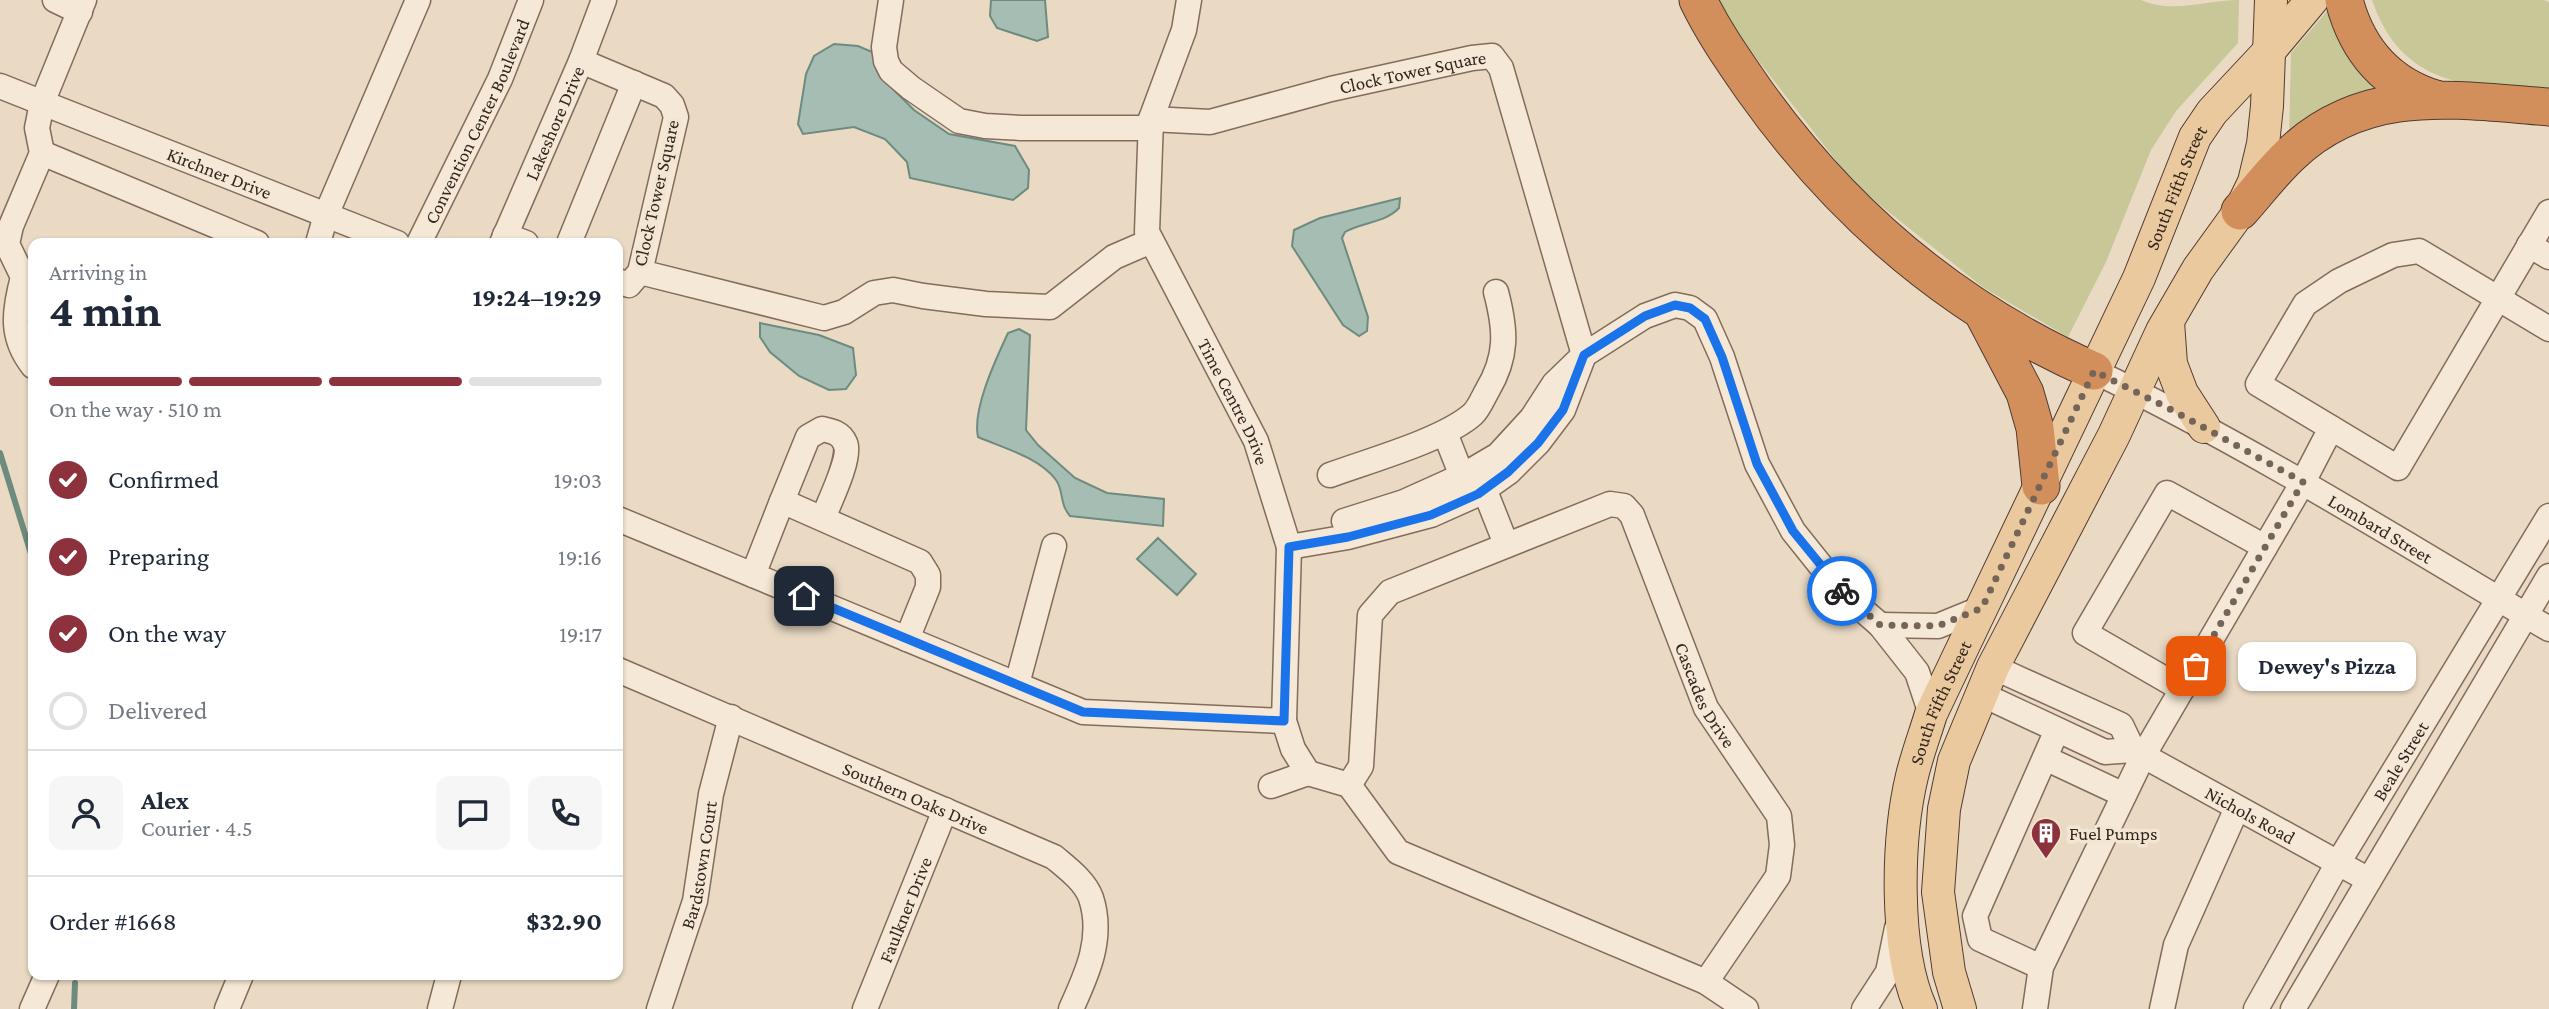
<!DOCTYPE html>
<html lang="en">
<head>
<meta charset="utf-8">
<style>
	:root { --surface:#fff; --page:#f6f6f7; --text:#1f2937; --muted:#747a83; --line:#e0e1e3; --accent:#8d313d }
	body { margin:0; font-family:"Crimson Pro",serif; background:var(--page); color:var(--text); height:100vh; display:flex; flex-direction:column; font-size:26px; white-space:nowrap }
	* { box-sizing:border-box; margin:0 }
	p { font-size:23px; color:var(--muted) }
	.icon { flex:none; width:38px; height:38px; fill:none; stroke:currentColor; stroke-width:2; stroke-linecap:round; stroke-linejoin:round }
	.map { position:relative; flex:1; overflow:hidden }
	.panel { position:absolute; left:28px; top:238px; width:595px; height:742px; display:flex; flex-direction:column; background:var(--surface); border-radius:14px; box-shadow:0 2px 5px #0004 }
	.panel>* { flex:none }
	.pin { position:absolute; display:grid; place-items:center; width:60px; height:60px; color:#fff; margin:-30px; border-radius:14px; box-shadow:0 4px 10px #0006 }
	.courier { position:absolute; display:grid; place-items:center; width:70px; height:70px; margin:-35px; border:5px solid #1a73e8; border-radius:50%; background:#fff; color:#222; box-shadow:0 2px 9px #0007 }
	.bubble { position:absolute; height:49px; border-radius:14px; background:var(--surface); box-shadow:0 2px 5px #0004; font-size:23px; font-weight:700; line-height:49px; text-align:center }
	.overview em { font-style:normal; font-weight:700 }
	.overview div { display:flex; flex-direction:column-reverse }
	.overview { display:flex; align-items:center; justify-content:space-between; height:119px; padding:0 21px }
	h1 { font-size:46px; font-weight:700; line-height:52px }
	.bar { display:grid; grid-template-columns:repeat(4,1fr); gap:10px 7px; align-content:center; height:84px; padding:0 21px }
	.bar i { height:9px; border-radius:5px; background:var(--line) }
	.bar .current { background:var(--accent) }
	.bar p { grid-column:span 4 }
	.line { display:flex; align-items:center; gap:18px; padding:0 21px; border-top:2px solid var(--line) }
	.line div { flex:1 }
	.round { display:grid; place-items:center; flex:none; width:74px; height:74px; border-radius:14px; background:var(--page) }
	ol { padding:0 21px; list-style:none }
	li { display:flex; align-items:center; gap:21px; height:77px }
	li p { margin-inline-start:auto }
	li .icon { padding:7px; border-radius:50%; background:var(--accent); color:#fff; stroke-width:4 }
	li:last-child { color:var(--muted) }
	li i { width:38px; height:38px; border:4px solid var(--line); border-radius:50% }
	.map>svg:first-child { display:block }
	.green { fill:#c7c798 }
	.water { fill:#a5bdb3; stroke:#6d8b7f; stroke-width:2 }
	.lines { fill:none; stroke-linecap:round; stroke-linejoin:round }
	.stream { stroke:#6d8b7f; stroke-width:6 }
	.minor-casing { stroke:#836c5c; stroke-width:27 }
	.major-casing { stroke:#513b30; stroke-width:34 }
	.highway-casing { stroke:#513b30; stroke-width:39 }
	.minor { stroke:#f6e8d6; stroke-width:24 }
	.major { stroke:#eac99e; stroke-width:32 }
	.highway { stroke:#d38f5b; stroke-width:37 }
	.done { stroke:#746558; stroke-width:7; stroke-dasharray:0 12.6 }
	.route { stroke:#1a73e8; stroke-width:9 }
	.labels { text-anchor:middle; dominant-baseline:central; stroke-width:7; stroke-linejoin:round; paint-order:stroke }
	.street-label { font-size:19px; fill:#34261e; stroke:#f2e5d2 }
	.poi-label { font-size:19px; fill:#34261e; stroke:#f2e5d2; text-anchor:start }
</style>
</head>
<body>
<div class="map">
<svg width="2549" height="1009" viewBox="0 0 2549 1009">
	<rect width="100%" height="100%" fill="#eadac4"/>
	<path class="green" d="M1715 0H2141C2172 14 2207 0 2239 0L2238 43 2176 111 2151 150 2106 262 2068 337 1984 288 1855 185 1736 32Z
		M2372 0H2544L2549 2V91C2471 87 2402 88 2372 0Z
		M2327 11 2331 13C2339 43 2355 69 2378 89L2289 138 2291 53Z"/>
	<path class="water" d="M991 0H1045L1048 37 1037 41 997 28 990 16Z
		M834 44 858 46 877 54 882 78 914 110 949 134 1015 146 1029 170 1028 188 1013 200 910 178 907 162 885 139 854 127 803 134 798 124 806 74 814 56Z
		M1400 198 1399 208C1385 223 1362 222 1345 232L1342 238 1368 317 1367 331 1359 336 1343 325 1292 246 1294 230 1320 218Z
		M760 323 819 335 853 348 856 375 846 389 829 390 799 376 770 352 760 337Z
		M1019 329 1030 335 1026 430 1038 445 1075 478 1107 493 1164 499 1163 526 1070 516C1059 503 1064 491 1056 480 1039 457 1003 448 978 437 972 409 996 359 1008 333Z
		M1158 538 1196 574 1177 595 1137 559Z"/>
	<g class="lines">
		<path class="stream" d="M0 453 33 560
			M74 1009 75 983"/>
		<g class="minor-casing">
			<g id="minor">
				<path d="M55 0 80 12"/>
				<path d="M891 0 884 47 886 61 891 71 911 88 959 121 985 126 1021 128H1151"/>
				<path id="s1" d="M1189 0 1184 30 1151 119 1147 232 1256 441 1289 547 1284 721 1293 749 1308 773"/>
				<path d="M581 61 664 96 672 105 676 117 640 272 629 285 618 281"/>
				<path id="s2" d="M0 86 397 243"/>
				<path id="s3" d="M1151 119 1210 122 1331 89 1472 58 1492 56 1501 68 1584 355 1563 410 1538 443 1509 472 1478 494 1431 515 1348 537 1289 547"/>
				<path d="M42 153 257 243"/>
				<path d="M2549 212 2398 468 2258 384 2305 304 2339 281 2393 255 2419 251 2549 329"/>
				<path d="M505 235 526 243"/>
				<path d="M318 243 326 215 418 0"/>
				<path id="s4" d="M419 243 500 79 531 0"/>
				<path id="s5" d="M502 243 581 61 604 0"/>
				<path d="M569 243 634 83"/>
				<path d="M2529 245 2549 257"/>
				<path d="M640 272 824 318 844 312 874 293 893 290 923 296 986 304 1050 307 1114 257 1151 241"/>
				<path d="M33 366C10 337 14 311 23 277L7 244 11 226 42 153 37 128 42 103 84 0"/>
				<path id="s6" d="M2094 371C2251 447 2399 540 2549 629"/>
				<path d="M1445 433 1458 466 1478 494 1487 496 1506 544"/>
				<path d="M1330 475C1368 461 1444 440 1473 414 1479 408 1483 398 1487 391 1508 356 1506 330 1496 292"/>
				<path d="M782 501 808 437 822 429C832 431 841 433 845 443 852 456 829 503 823 518"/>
				<path d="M618 519 1083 712 1284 721"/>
				<path d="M1344 521 1404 502 1464 475 1498 455 1532 418 1554 384 1584 355 1645 316 1675 305 1690 308 1705 319 1722 357 1757 464 1793 531 1841 591 1880 625 1917 672 1931 714"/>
				<path d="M753 575 782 501 920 562 928 575V587L907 639"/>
				<path d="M1880 625 1938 626 1982 608"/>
				<path d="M1993 667 2121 725 2133 750"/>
				<path id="s7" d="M618 670 1054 857C1067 868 1085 881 1091 898 1104 938 1087 974 1071 1009"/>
				<path d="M1017 684 1054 546"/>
				<path d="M2182 689 2085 633 2167 493 2265 547"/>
				<path id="s8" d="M1981 694 2105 752 2133 750 2369 880"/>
				<path d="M2045 758 2124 795"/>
				<path d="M1308 773 1349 785 1398 852 1706 982 1746 1009"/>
				<path id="s9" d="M1349 785 1361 766 1370 615 1390 592 1610 504 1624 506 1632 515 1706 708 1779 816 1782 845 1778 876 1706 982"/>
				<path d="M1271 786 1308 773"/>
				<path d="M2041 967 1980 939 1975 916 2057 730"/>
				<path d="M32 1009 47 975"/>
				<path d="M227 1009 241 975"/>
				<path d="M440 1009 449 975"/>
				<path id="s10" d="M659 1009 695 901 711 794 731 717"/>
				<path id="s11" d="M865 1009 945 810"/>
				<path d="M1864 1009 1888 972 1897 928"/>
				<path d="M2035 1009 2041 967 2143 756 2303 482 2331 428"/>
				<path d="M2162 1009 2176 945 2237 808"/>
				<path id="s12" d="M2256 1009 2338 863 2549 516"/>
				<path d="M2293 1009 2549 576"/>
			</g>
		</g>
		<g class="major-casing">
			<g id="major">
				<path d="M2168 322 2171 364 2182 393 2204 427"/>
				<path id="s13" d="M1921 1009C1894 949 1897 839 1912 776 1917 755 1925 734 1931 714L2139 278 2195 137 2212 112 2270 50 2312 0"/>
				<path d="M1960 1009 1949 972 1938 892 1944 809 1954 761 1993 667 2114 435 2162 331 2198 269 2240 211 2254 182 2263 144 2267 106 2271 0"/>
			</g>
		</g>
		<g class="highway-casing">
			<path id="highway" d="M1698 0C1714 33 1734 61 1754 90 1842 214 1955 310 2094 371
				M2344 0C2357 50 2386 84 2435 99
				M2240 211C2257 192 2272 172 2290 155 2365 83 2456 100 2549 107
				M1983 313 2025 393 2035 428 2041 486"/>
		</g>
		<use href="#minor" class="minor"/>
		<use href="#major" class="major"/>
		<use href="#highway" class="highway"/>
	</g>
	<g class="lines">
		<path class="done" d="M1842 591 1880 625 1938 626 1982 608 2094 371 2172 410 2303 482 2196 666"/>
		<path class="route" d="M804 596 1083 712 1284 721 1289 547 1348 537 1431 515 1478 494 1508 472 1538 443 1563 410 1584 355 1645 316 1675 305 1690 308 1705 319 1722 357 1757 464 1793 531 1842 591"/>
	</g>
	<defs>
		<g id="building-pin" transform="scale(1.575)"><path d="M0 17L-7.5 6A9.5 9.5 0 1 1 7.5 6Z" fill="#8d313d" stroke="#f2e5d2"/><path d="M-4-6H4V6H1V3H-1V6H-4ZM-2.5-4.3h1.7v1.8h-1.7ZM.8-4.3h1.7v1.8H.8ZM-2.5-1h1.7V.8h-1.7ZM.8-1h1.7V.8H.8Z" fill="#fff"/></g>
	</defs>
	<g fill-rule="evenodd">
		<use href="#building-pin" x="2046" y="833"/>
	</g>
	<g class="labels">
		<g class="street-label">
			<text stroke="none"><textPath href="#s3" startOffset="268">Clock Tower Square</textPath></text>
			<text stroke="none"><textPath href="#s4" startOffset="135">Convention Center Boulevard</textPath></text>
			<text stroke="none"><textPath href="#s5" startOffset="131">Lakeshore Drive</textPath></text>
			<text stroke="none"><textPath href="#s2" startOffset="236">Kirchner Drive</textPath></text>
			<text stroke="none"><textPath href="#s13" startOffset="882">South Fifth Street</textPath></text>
			<text transform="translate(656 193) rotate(-77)">Clock Tower Square</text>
			<text stroke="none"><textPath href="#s1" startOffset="429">Time Centre Drive</textPath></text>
			<text stroke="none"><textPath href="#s6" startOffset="327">Lombard Street</textPath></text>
			<text stroke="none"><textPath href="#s9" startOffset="662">Cascades Drive</textPath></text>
			<text stroke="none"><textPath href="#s13" startOffset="315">South Fifth Street</textPath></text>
			<text stroke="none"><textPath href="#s12" startOffset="287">Beale Street</textPath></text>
			<text stroke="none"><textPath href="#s7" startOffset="324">Southern Oaks Drive</textPath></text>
			<text stroke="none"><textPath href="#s8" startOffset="299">Nichols Road</textPath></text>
			<text stroke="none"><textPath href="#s10" startOffset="150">Bardstown Court</textPath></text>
			<text stroke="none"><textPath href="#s11" startOffset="107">Faulkner Drive</textPath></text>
		</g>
		<g class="poi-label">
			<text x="2069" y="833">Fuel Pumps</text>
		</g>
	</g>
</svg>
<div class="pin" style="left:2196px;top:666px;background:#ea580c"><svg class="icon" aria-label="bag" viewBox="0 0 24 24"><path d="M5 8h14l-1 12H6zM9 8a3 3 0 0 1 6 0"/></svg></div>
<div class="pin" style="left:804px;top:596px;background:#1f2937"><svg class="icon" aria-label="home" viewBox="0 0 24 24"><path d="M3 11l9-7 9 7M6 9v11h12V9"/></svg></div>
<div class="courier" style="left:1842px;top:591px"><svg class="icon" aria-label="bike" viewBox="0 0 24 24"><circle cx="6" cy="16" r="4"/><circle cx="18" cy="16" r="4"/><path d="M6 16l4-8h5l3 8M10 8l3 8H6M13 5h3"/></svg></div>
<div class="bubble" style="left:2238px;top:642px;width:178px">Dewey's Pizza</div>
<section class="panel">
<div class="overview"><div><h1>4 min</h1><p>Arriving in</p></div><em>19:24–19:29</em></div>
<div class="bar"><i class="current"></i><i class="current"></i><i class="current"></i><i></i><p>On the way · 510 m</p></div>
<ol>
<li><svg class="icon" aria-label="check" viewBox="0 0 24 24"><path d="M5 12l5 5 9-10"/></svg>Confirmed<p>19:03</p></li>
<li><svg class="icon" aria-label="check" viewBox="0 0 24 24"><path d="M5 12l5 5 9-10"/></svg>Preparing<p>19:16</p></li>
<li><svg class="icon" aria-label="check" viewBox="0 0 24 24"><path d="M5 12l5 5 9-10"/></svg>On the way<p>19:17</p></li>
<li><i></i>Delivered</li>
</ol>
<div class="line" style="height:126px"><a class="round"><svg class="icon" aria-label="person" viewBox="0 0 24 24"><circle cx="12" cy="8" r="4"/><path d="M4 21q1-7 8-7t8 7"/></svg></a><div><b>Alex</b><p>Courier · 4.5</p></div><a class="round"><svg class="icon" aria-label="chat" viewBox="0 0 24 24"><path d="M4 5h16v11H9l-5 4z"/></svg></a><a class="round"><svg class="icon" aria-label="phone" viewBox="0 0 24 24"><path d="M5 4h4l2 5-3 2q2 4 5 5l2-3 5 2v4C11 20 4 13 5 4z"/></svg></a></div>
<div class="line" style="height:91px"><div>Order #1668</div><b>$32.90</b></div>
</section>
</div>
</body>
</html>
